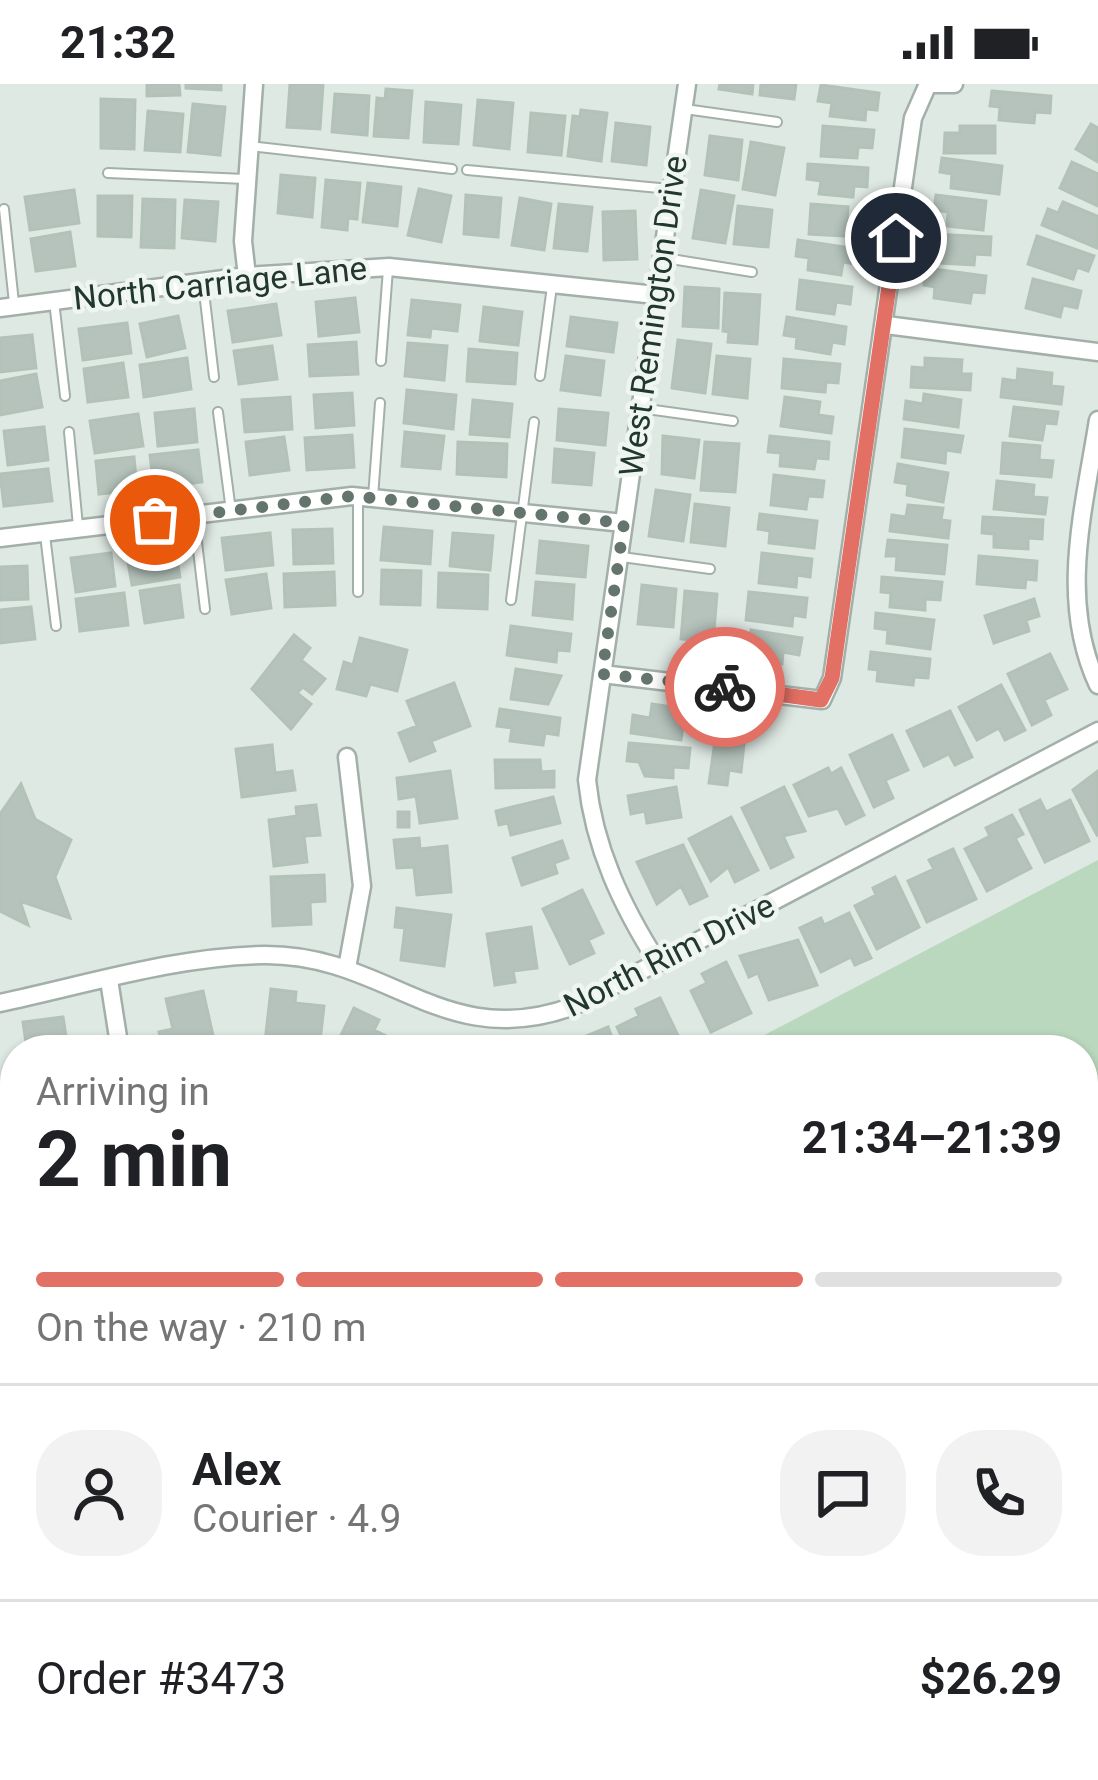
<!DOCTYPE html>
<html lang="en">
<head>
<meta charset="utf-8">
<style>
	:root { --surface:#fff; --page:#f2f2f2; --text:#202124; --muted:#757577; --line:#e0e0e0; --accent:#e27064 }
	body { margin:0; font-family:Roboto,sans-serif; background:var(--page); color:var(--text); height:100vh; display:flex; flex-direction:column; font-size:45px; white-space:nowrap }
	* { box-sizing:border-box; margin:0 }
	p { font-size:39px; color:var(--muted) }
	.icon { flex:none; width:66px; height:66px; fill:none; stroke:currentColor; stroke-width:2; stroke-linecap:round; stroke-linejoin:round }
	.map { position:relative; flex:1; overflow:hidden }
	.drawer { position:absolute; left:0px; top:951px; width:1098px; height:747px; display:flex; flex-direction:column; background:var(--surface); border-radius:48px 48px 0 0; box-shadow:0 3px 9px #0004 }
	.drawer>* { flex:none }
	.pin { position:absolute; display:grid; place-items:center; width:102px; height:102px; color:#fff; margin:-51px; border:6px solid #fff; border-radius:50%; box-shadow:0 3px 12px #0007 }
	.courier { position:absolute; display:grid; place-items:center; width:120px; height:120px; margin:-60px; border:9px solid #e27064; border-radius:50%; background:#fff; color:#222; box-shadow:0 3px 15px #0007 }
	.head em { font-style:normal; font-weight:700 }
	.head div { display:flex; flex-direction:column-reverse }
	.head { display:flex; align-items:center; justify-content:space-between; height:204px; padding:0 36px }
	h1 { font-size:78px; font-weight:700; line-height:90px }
	.bar { display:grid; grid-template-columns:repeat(4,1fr); gap:18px 12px; align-content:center; height:144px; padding:0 36px }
	.bar i { height:15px; border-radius:9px; background:var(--line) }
	.bar .selected { background:var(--accent) }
	.bar p { grid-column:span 4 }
	.line { display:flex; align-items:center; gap:30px; padding:0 36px; border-top:3px solid var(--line) }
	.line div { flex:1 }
	.round { display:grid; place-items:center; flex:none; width:126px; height:126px; border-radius:48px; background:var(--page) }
	.status { display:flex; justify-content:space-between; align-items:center; height:84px; padding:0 60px; background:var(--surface); direction:ltr }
	.status svg { height:33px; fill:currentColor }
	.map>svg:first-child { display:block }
	.green { fill:#bad8be }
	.water { fill:#8dc8c9 }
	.building { fill:#b5c3bc; stroke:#b3c2b9; stroke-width:3 }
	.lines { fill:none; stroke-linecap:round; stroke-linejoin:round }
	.lane-casing { stroke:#a3b0a9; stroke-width:12 }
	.street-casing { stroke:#a3b0a9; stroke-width:21 }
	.lane { stroke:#fff; stroke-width:8 }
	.street { stroke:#fff; stroke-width:16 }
	.done { stroke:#64756d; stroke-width:12; stroke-dasharray:0 21.6 }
	.route { stroke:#e27064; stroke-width:15 }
	.labels { text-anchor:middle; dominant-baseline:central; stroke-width:9; stroke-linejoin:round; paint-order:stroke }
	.street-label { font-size:33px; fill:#22372e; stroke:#eff6f2 }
</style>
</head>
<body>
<div class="status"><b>21:32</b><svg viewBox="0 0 49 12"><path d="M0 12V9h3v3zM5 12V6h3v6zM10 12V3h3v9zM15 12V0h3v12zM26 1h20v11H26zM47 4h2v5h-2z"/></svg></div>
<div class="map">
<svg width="1098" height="1696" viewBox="0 0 1098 1696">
	<rect width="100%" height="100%" fill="#dfe9e3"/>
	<path class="green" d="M1098 776V1476L1083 1477V966H736Z
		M0 1043 15 1089V1631L0 1617Z
		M56 1683H512L518 1696H67Z"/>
	<path class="water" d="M15 1298V1381L0 1351V1313Z
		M412 1683H480L485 1696H416Z"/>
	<path class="building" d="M147 0H179L180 11 147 12Z
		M186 0H221V6L186 4Z
		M290 0H323L320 45 287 43Z
		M720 0H753L752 10 719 5Z
		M761 0H796L794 15 760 11Z
		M821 1 879 9 877 26 866 25 865 36 830 32 832 19 818 17Z
		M386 5 412 7 408 54 374 52 377 14 385 15Z
		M992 7 1051 12 1050 29 1035 28 1034 39 999 36 1000 23 990 22Z
		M335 10 369 12 367 51 332 48Z
		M101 15 135 16 134 65 101 64Z
		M478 16 513 19 509 65 474 61Z
		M426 18 461 21 458 60 424 58Z
		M193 20 225 23 220 71 188 68Z
		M581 26 607 29 601 77 568 72 573 32 580 33Z
		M148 27 183 30 180 68 145 66Z
		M531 29 565 32 561 71 528 68Z
		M616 39 650 43 646 81 612 77Z
		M1091 40 1098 44V78L1076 65Z
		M823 42 874 46 872 64 858 63 857 74 821 72Z
		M960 42H995V69H944L945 49H960Z
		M710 52 742 56 738 96 705 91Z
		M751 58 784 64 775 111 743 105Z
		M942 74 1002 82 999 110 951 104 952 90 940 88Z
		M1072 78 1098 90V122L1060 104Z
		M808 80 868 84 867 103 854 102 853 113 819 110 821 97 807 95Z
		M281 91 315 94 312 133 278 129Z
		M326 96 360 99 357 135 348 134 347 146 322 143Z
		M368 99 401 103 397 142 363 138Z
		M419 105 451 112 441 158 408 151Z
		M74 106 79 139 30 146 25 113Z
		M701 106 734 112 725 159 693 154Z
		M466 111 501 114 498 153 464 150Z
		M936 111 986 117 983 146 947 142 948 128 934 126Z
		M98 112H132L131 153 98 152Z
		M520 114 551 120 544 166 512 161Z
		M143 115 175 116 174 164 141 163Z
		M185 116 218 118 215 157 182 154Z
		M1063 118 1097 132V164L1042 141 1048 125 1058 129Z
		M559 120 592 123 587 167 554 164Z
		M811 120 848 123 847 137 861 138 860 153 809 150Z
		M738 122 772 126 768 163 734 160Z
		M635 127 637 175 604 176 603 128Z
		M70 148 75 182 36 187 31 155Z
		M931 150 991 153 990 171 975 170 974 181 941 179 942 164H931Z
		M1037 152 1094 172 1088 187 1077 183 1073 195 1028 180Z
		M798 156 857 165 855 180 843 178 841 191 808 186 809 174 796 172Z
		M926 184 986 192 984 209 972 208 970 219 934 214 935 203 924 201Z
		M1033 195 1081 207 1077 224 1063 221 1060 233 1026 224Z
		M800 196 852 203 850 220 836 218 834 230 797 225Z
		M685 203 719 205 718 244 683 242Z
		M725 209 760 211 757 260 728 258 729 248 723 247Z
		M355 214 359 248 319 252 316 218Z
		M412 216 460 221 457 247 431 244 430 253 408 251Z
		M276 220 281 251 233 258 228 227Z
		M484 223 522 228 518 261 480 257Z
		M178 232 185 264 147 273 140 240Z
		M571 233 617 239 613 268 567 262Z
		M787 233 846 243 844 260 832 258 830 270 796 264 797 253 784 251Z
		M127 239 131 269 83 276 79 245Z
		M32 251 36 284 0 288V254Z
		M678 256 711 260 705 309 672 304Z
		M356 258 358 290 310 292 308 261Z
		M408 259 447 262 444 296 405 292Z
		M272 262 277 295 239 300 234 267Z
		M469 265 517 269 515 300 467 297Z
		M566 272 604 277 600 311 561 306Z
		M717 272 750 275 747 314 713 310Z
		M187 274 191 305 144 313 140 281Z
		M925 274 962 276 961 290H971L970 306 911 303 912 283 925 284Z
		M784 275 840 280 838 299 826 298 825 308 782 304Z
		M123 279 128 313 88 318 84 285Z
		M1018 285 1052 289 1051 302 1063 303 1061 320 1001 313 1003 295 1017 297Z
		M36 290 42 323 0 331V297Z
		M407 306 456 311 453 345 404 339Z
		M352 309 354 341 316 344 314 311Z
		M924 310 961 316 958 343 904 335 906 317 923 320Z
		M290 313 292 345 245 348 242 316Z
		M785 313 820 318 818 331 833 333 831 349 781 342Z
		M473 316 512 320 509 353 470 350Z
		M1014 323 1058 328 1056 340 1045 339 1042 356 1010 352Z
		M194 325 197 358 158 362 155 329Z
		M559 325 608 329 605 361 557 356Z
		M138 330 143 362 95 369 90 337Z
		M44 343 48 376 8 381 4 347Z
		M905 345 963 352 960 368 946 366 945 379 902 373Z
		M405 348 444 352 440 385 402 382Z
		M352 351 354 383 307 386 305 354Z
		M663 352 699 356 694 394 662 390Z
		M770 352 829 358 828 375 816 374 814 385 780 382 781 369 768 368Z
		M284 353 289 386 250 391 246 358Z
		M458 358 507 360 506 393 457 390Z
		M705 358 739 360 735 408 701 406Z
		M1003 359 1040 362 1039 376 1053 377 1051 393 1001 389Z
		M555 365 594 369 591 401 553 398Z
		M198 366 202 398 154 404 150 371Z
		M134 373 137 406 99 410 96 377Z
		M898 380 948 389 943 418 907 411 908 400 895 398Z
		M48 385 52 417 4 422 0 390Z
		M774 391 824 397 822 413 808 412 806 425 771 421Z
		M997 397 1034 401 1033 413 1047 414 1045 430 994 425Z
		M656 406 690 411 683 457 649 452Z
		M695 420 729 424 725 462 691 458Z
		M908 421 943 424 941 436 950 437 948 454 890 447 892 431 906 433Z
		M760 430 817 437 814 464 769 459 770 447 758 445Z
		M983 433 1043 436 1042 455 1028 454V465L994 463V450L982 449Z
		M384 443 432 447 430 480 381 476Z
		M332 445 333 479 294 480 293 446Z
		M270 449 273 481 226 486 222 454Z
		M453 449 493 452 490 486 450 482Z
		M888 456 947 461 944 490 896 486 897 472H886Z
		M540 457 588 462 585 493 537 489Z
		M174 459 180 493 132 501 126 467Z
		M111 469 115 502 76 508 71 474Z
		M762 469 812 475 810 493 797 491 796 503 759 499Z
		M979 472 1037 477 1036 496 1026 495 1025 504 977 500Z
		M27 482 28 515 0 516V483Z
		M382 486 421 487 420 521 381 520Z
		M334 488 335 521 285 523 284 490Z
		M439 489 488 491 487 525 438 523Z
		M266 490 271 524 232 530 226 496Z
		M882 493 942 498 940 516 925 515V526L890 523 891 509 881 508Z
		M536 498 574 501 572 535 533 531Z
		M179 501 183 533 145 539 140 507Z
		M642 501 676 505 673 543 638 540Z
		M685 507 717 510 713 558 681 555Z
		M749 508 807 514 805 533 793 531 792 542 746 536Z
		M124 509 128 541 80 547 76 515Z
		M1034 515 1039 532 1026 536 1029 547 994 559 985 532Z
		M31 523 35 555 0 559V526Z
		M876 529 934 536 930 565 887 559 888 546 875 544Z
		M511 542 571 550 569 567 557 566 556 578 507 571Z
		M751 546 802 554 799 571 783 568 782 580 736 573 738 560 749 561Z
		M294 551 310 564 301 576 325 595 312 610 303 603 297 609 311 620 291 645 252 605Z
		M360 554 407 566 397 607 370 600 366 612 337 605 344 578 353 581Z
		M871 568 930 575 928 594 914 593 913 601 877 597 878 586 869 585Z
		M1050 570 1067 605 1044 616 1051 631 1032 641 1008 590Z
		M516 585 561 592 548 620 511 615Z
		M454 599 470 642 431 657 435 667 410 677 399 649 417 642 407 617Z
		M1001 601 1025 646 1005 656 999 644 977 656 959 623Z
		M652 620 685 625 681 656 631 649 633 631 650 634Z
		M500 625 560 634 558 651 545 649 543 661 510 657 512 644 497 642Z
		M950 627 972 673 955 681 949 670 924 682 907 647Z
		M718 637 736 640 734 653 744 660 741 688 729 686 727 701 709 699Z
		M892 651 908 686 885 696 893 714 874 723 850 671Z
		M629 659 690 664 688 684 673 683V694L645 692 639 678 627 677Z
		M272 661 275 689 292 687 295 706 242 713 236 665Z
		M495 676H540L541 688 554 687V703L496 704Z
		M828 684 831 690 841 684 864 731 846 740 838 724 809 732 794 701Z
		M450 687 457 734 420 739 416 712 399 715 397 694Z
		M1098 687V750L1097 751 1073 706Z
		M21 700 35 735 71 756 55 793 70 834 20 817 28 841 0 827V730Z
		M676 703 681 733 647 739 645 727 631 730 628 712Z
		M784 703 805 747 783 752 793 773 771 784 742 724Z
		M553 713 560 739 511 751 508 739 499 741 496 727Z
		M1040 716 1046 728 1070 716 1089 757 1045 778 1020 726Z
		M316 721 320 751 304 752 307 778 274 782 269 736 297 732 296 723Z
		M398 728H409V743H398Z
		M1012 731 1023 750 1015 754 1031 784 987 807 965 765 990 752 986 744Z
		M731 733 758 786 735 798 729 785 733 779 711 797 689 755Z
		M419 754 420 765 447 762 451 808 417 811 414 783 397 784 394 756Z
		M562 757 568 774 554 779 557 789 522 801 513 774Z
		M683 761 707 812 690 820 681 802 657 820 637 778Z
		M953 765 976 815 927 838 908 797 934 785 929 776Z
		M324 791 325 817 310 818 311 840 273 842 271 793Z
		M895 793 919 843 877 865 855 822 876 811 873 804Z
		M582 806 603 849 588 856 594 869 570 880 543 825Z
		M397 824 451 831 444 882 401 876 405 844 395 843Z
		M849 829 871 874 855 881 851 873 821 888 800 844 821 834 824 841Z
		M531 843 537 884 513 887 515 898 495 901 487 850Z
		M798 856 817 901 769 916 758 889 749 893 740 872Z
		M726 878 751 929 711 948 691 907 707 899 702 890Z
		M271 905 296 908 295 919 324 922 319 966 265 958Z
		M203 907 214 956 163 966 159 948 173 945 166 915Z
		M660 914 684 964 628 966 617 943 639 932 636 925Z
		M354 924 379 936 374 946 407 962 405 966H334Z
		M63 933 68 965 77 966H27L23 938Z
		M608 943 617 966H570L587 959 584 953Z
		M1083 1496 1098 1497V1556L1083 1555Z
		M1 1637 15 1652V1683H34L40 1690 34 1696H0Z
		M1098 1638V1687L1060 1688V1683H1083V1639Z
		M539 1683H616L620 1687 611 1696H547Z
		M632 1683H701L704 1696H635Z
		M728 1683H783L731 1695Z
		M828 1683H872L863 1696H845Z
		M979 1683H1037L1044 1696H986Z"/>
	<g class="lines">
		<g class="lane-casing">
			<path id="lane" d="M685 25 777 38
				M250 62 452 85
				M467 86 670 105
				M108 89 245 95
				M4 125 14 219
				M665 174 752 188
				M203 199 214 293
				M54 217 65 312
				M381 277 388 185
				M540 292 552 202
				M640 324 733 337
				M218 328 231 427
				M69 348 78 442
				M373 413 380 319
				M194 433 205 525
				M45 451 56 542
				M622 473 710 485
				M358 508V415
				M511 516 534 338"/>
		</g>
		<g class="street-casing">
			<path id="street" d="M928 0H954
				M247 192 243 157 254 0
				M0 224 247 192 389 183 656 211
				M886 241 1098 268
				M1098 336C1084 425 1058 516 1098 601
				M0 454 352 412 624 439
				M602 590 822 616 832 594 913 34 928 0
				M347 673 362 802 347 884
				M658 879C622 822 594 764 587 696L687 0
				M109 896 120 966
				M0 919C85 901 177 872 264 871 389 870 443 970 574 922L1098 647
				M1083 1594H1098
				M943 1683 949 1696"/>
		</g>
		<use href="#lane" class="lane"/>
		<use href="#street" class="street"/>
	</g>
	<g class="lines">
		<path class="done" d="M155 436 352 412 624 439 602 590 725 603"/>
		<path class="route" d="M725 603 821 616 832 594 896 154"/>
	</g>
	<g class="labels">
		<g class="street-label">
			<text transform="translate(220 199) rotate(-6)">North Carriage Lane</text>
			<text transform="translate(653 232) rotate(-82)">West Remington Drive</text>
			<text transform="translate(669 871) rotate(-27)">North Rim Drive</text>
		</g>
	</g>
</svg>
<div class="pin" style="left:155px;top:436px;background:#ea580c"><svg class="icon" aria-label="bag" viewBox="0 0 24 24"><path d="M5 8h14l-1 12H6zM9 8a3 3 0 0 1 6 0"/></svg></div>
<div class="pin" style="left:896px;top:154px;background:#1f2937"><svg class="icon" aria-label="home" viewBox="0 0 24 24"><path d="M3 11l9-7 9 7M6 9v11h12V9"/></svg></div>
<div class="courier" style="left:725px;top:603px"><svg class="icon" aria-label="bike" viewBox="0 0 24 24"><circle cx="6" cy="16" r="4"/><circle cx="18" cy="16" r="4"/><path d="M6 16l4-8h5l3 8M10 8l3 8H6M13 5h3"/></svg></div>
<section class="drawer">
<div class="head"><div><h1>2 min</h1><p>Arriving in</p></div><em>21:34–21:39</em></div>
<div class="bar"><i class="selected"></i><i class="selected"></i><i class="selected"></i><i></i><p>On the way · 210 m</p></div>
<div class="line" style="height:216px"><a class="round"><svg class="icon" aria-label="person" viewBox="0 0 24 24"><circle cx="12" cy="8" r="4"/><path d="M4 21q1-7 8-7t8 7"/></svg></a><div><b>Alex</b><p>Courier · 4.9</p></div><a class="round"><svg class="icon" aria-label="chat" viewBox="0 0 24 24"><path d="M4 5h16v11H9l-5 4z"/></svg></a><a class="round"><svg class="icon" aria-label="phone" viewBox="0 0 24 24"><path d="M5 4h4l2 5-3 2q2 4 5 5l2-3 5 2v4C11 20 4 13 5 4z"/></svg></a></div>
<div class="line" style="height:156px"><div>Order #3473</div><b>$26.29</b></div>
</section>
</div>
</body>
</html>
